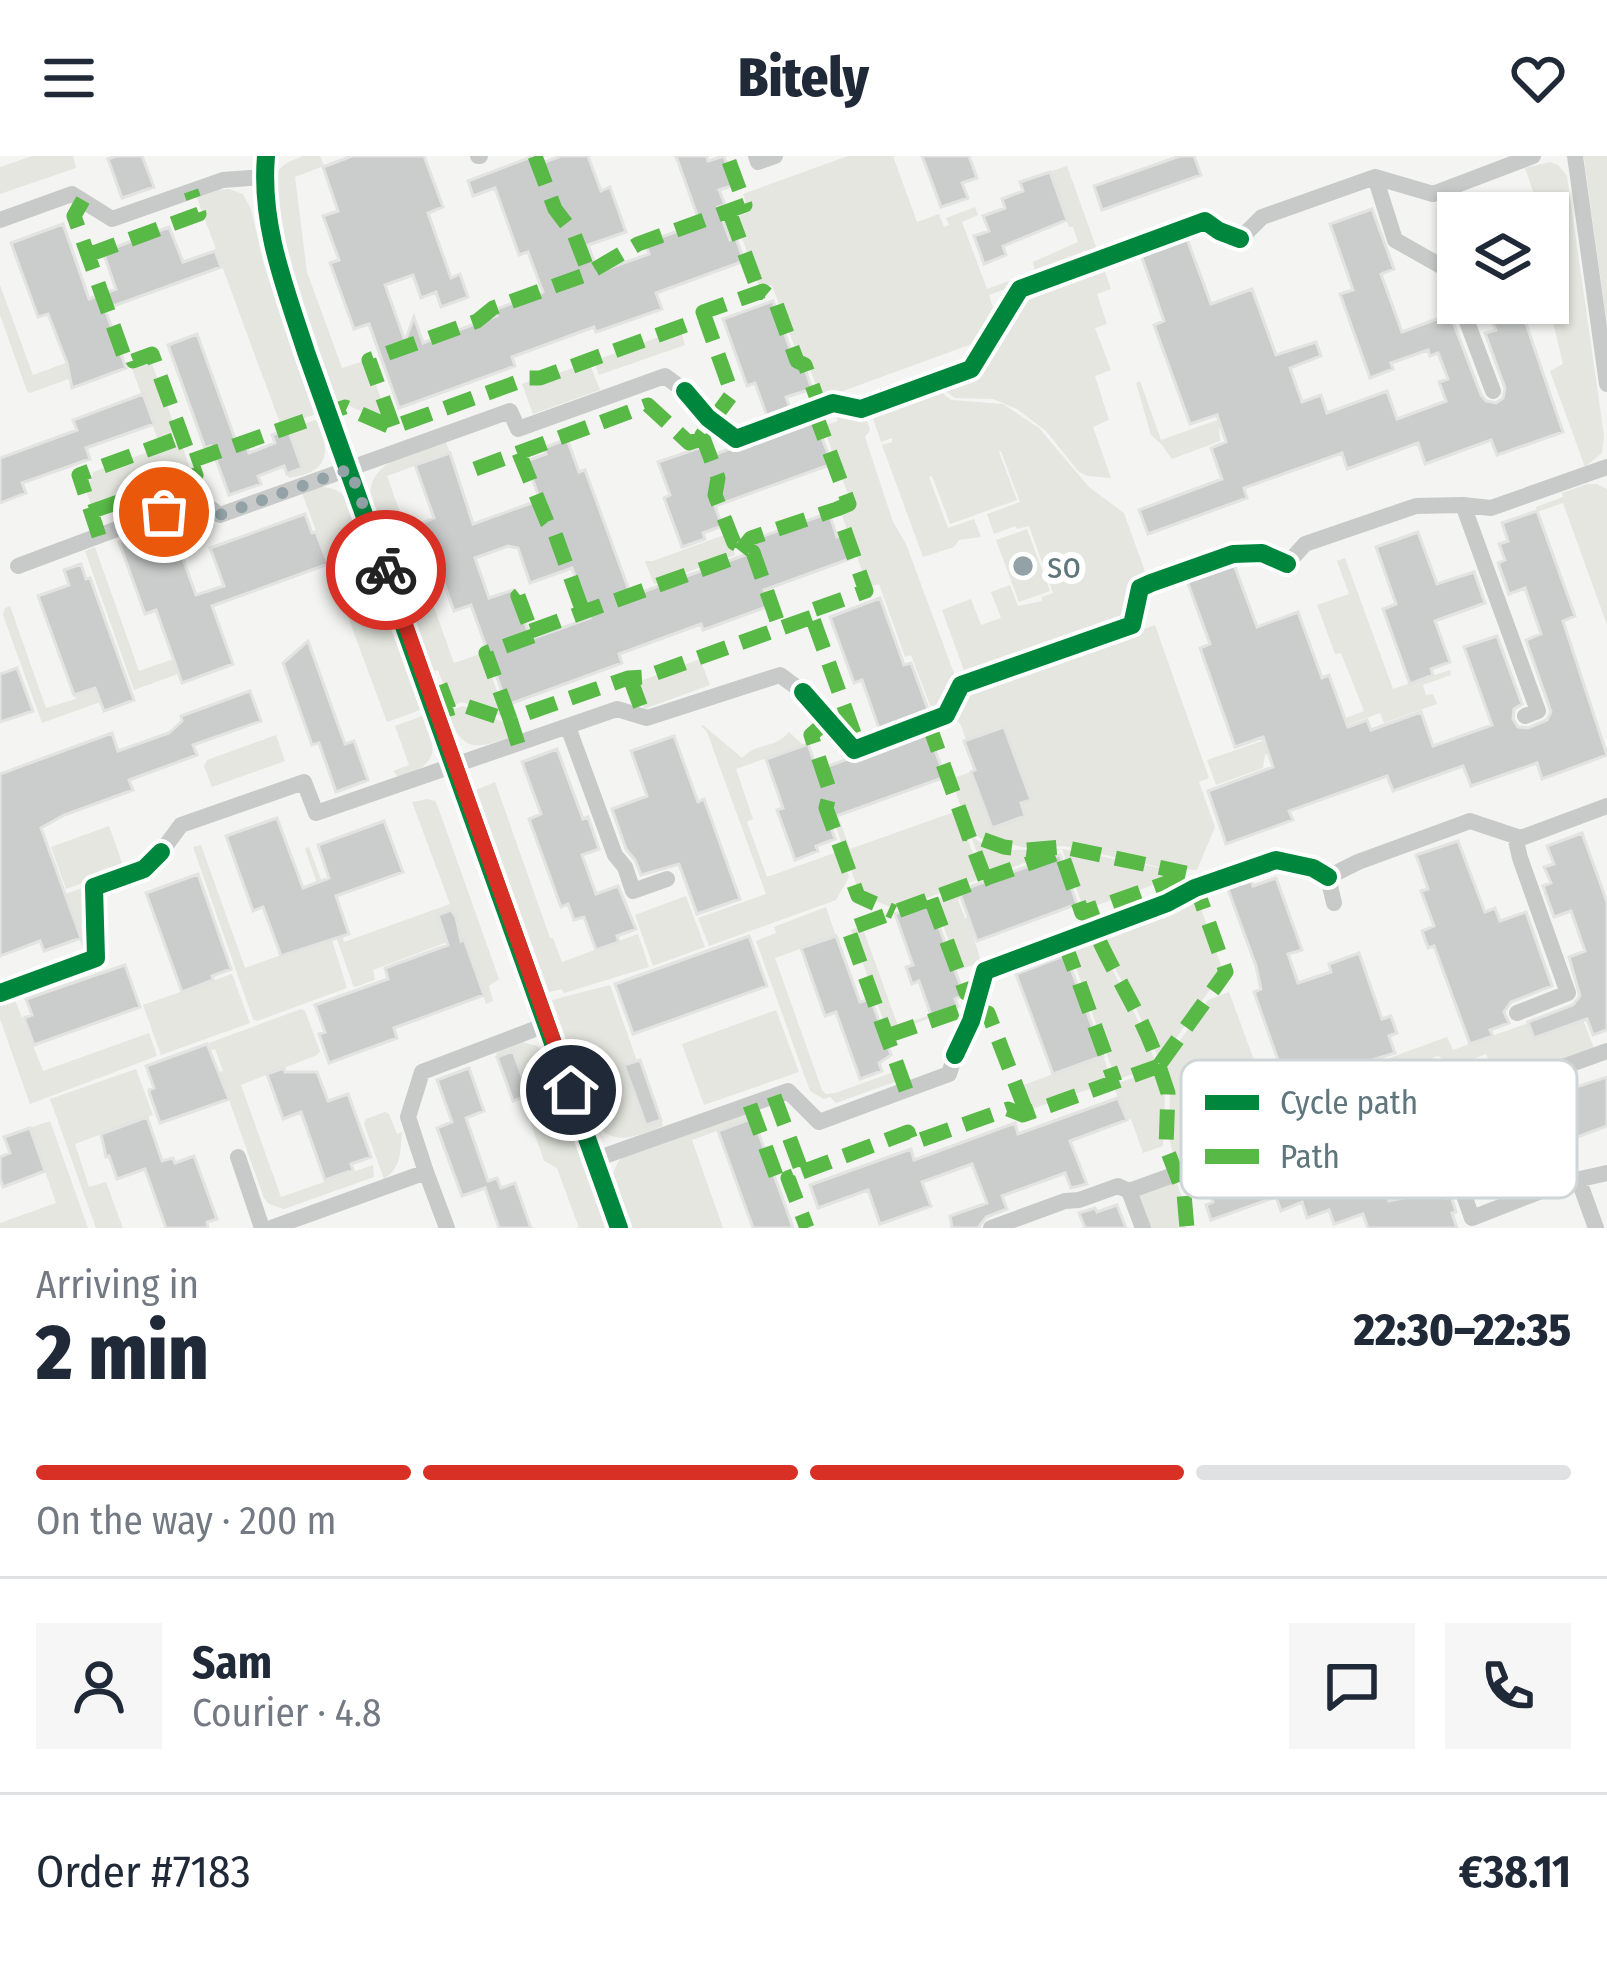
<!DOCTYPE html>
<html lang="en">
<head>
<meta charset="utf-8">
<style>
	:root { --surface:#fff; --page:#f6f6f7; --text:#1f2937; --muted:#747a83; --line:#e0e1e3; --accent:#d93025 }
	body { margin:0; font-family:"Fira Sans Condensed",sans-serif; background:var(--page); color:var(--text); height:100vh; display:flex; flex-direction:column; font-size:45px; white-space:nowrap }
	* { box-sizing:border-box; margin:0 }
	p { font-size:39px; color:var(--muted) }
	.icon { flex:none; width:66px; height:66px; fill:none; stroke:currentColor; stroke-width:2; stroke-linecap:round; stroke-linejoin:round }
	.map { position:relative; height:1072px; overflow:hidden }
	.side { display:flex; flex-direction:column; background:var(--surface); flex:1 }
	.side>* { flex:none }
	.fabs { position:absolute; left:1437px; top:36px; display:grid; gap:24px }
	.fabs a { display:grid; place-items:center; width:132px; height:132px; border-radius:0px; background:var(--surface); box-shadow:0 3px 9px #0004; font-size:60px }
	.pin { position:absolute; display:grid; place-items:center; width:102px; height:102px; color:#fff; margin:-51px; border:6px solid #fff; border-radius:50%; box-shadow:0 3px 12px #0007 }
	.courier { position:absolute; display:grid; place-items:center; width:120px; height:120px; margin:-60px; border:9px solid #d93025; border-radius:50%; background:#fff; color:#222; box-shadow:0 3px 15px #0007 }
	.summary em { font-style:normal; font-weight:800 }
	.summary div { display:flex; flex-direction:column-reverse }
	.summary { display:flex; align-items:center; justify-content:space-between; height:204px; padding:0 36px }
	h1 { font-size:78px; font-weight:800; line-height:90px }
	.bar { display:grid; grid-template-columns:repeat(4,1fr); gap:18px 12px; align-content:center; height:144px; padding:0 36px }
	.bar i { height:15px; border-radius:9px; background:var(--line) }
	.bar .current { background:var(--accent) }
	.bar p { grid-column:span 4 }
	.line { display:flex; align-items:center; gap:30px; padding:0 36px; border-top:3px solid var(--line) }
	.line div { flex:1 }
	.round { display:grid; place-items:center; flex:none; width:126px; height:126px; border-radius:0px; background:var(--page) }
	header { display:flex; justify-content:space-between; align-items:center; height:156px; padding:0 36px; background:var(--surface); font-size:54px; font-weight:800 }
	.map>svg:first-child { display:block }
	.green { fill:#e4e6df }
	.building { fill:#cbcdcd; stroke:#e3e3e2; stroke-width:3; fill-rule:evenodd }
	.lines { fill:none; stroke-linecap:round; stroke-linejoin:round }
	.street { stroke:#c8caca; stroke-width:16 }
	.quiet { stroke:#58b947; stroke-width:15; stroke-dasharray:30 15; stroke-linecap:butt }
	.cycleway-casing { stroke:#fff; stroke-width:26 }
	.cycleway { stroke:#00873e; stroke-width:18 }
	.done { stroke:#93a2a6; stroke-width:12; stroke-dasharray:0 21.6 }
	.route { stroke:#d93025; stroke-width:15 }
	.poi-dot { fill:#93a2a6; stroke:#fff; stroke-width:4.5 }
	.labels { text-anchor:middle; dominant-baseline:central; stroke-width:12; stroke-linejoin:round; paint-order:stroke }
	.poi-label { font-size:36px; fill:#5f767d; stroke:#fff; text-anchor:start }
	.key { fill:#fff; stroke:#cfd6d8; stroke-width:3 }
	.key-label { font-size:33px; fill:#5f767d }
</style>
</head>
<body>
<header><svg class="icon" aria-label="menu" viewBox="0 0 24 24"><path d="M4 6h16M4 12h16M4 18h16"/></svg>Bitely<svg class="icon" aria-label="heart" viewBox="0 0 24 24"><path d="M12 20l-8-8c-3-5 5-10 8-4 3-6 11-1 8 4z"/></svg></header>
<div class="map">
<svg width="1607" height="1072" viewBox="0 0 1607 1072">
	<rect width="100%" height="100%" fill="#f4f4f2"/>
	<path class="green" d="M32 0H73L76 12 0 38V11Z
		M303 0H320L324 10 295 21 307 116 342 212 367 204 390 268 345 248 337 250C320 204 261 65 275 22 279 8 291 5 303 0Z
		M848 0H893L917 66 939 58 944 71 949 69 946 62 975 51 978 59 962 66 987 133 1035 115 1033 106 1078 86 1073 71H1069L1049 16 1067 10 1099 99 989 139 993 152 998 156 980 185 821 243 806 202 799 203 772 129 760 133 735 62 749 56 743 38Z
		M1583 0H1607V168L1584 3Z
		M1550 6 1558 9 1567 20 1604 280 1602 297 1585 311 1550 215 1563 208 1553 166 1568 160 1548 107V57H1530L1524 42 1534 38 1525 12Z
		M229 33 243 38 251 53 264 109 316 258 281 270 197 42 219 34Z
		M1103 110 1111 133 1097 138 1107 168 1095 172 1111 214 1095 220 1109 264 1093 271 1111 322 1088 320 1079 316 1046 275 1017 253 993 243 955 242 947 236 943 227 973 217 1022 139Z
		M0 129 33 219 117 188 118 205 30 237 27 235 0 159Z
		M680 173 685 189 599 219 594 205Z
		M148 203 151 205 178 280 159 287 131 210Z
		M589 206 600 234 533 258 522 228 530 225 531 227Z
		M1140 225 1161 284 1234 258 1237 266 1219 272 1220 285 1172 303 1162 289 1151 279 1136 227Z
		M939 229 945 240 952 244 1003 248 1039 272 1089 331 1124 357 1148 424 1138 428 1128 467 967 523 942 454 971 443 981 469 1001 462 991 436 1010 429 1018 450 1042 445V441L1053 437 1029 370 1017 373 1015 370 994 378 987 358 1020 346 1001 295 999 296 1017 344 950 368 932 320 929 321 948 372 974 363 981 381 959 384 954 391 923 401 882 289 892 286V282L881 286 870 253Z
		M834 254 866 261 870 274 865 281 893 366 906 388 958 528 944 556 934 560 911 499 905 501 879 428 868 431 840 354 852 349 823 270 838 265Z
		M318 263C330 297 330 316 289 322L287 318 302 312 288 273Z
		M175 286 182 290 192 318 93 354 87 338 93 316Z
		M446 286 450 297 387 320 454 507 483 497 507 562 462 546 451 550 438 514 432 516 371 343C366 303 416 297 446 286Z
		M1587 328H1597L1607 333V469L1563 347 1537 356 1536 351 1563 341 1562 337Z
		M317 331C330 331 340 333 347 344L423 553 387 566 302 337Z
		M1027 373 1050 435 1019 446 996 384Z
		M726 375 735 399 654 428 645 405H653L724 379Z
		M95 391 139 515 225 485 230 499 134 534 85 395Z
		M1345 402 1393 533 1450 514 1451 519 1423 529 1426 539 1433 538 1437 548 1384 567 1380 557 1301 586 1299 580 1364 555 1341 497 1335 498 1317 449 1349 438 1337 405Z
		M10 450 46 552 76 543 75 539 126 520 131 535 42 567 3 459 5 452Z
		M1155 469 1209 622 1199 626 1215 671 1197 714 1164 712 1064 690 1028 692 982 683 970 676 951 623 971 616 992 672 1025 660 1021 647 1030 644 1004 572 966 584 960 567 953 565 966 535Z
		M700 503 710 529 644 553 635 527Z
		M463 550 508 568 513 580C475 594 463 597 447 556Z
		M425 559C437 596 439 609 398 621L393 615 409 609 395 570Z
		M703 569 742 602C758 585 774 594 789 576L803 589 736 613 753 663 747 666 767 721 840 695 849 721 836 744 709 790 698 762 766 738 707 576 701 570Z
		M276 579 285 605 212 631 204 610 207 604Z
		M1279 579 1284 591 1265 599 1263 612 1216 629 1207 604Z
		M495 626 550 782H553L562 806 638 778 649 811 564 837 562 833 549 836 476 634Z
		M427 643 435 645 438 651 499 823 489 830 493 845 486 848 463 784 452 787 450 785 373 814 375 824 355 831 353 829 305 693 309 691 344 786 450 748 412 646Z
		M834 649 850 693 957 655 982 722 896 753 860 739 829 651Z
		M109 670 124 712 66 733 51 691Z
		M971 680 980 686 1013 694 1063 693 1186 717 1084 754 1062 693 986 721Z
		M201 689 245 812 331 781 347 832 257 865 253 863 193 691Z
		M91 729 93 800 0 835V827L6 822 83 794 65 738Z
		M959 735 961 741 958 744 965 762H968L981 806 959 814 934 744Z
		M1195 736 1223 815 1160 905 1135 850 1096 776 1168 751Z
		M686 740 705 791 653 810 635 759Z
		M826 751 836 780 775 802 822 934 826 938 835 937 897 915 900 924 836 947 830 941 824 943 810 935 756 785 776 777 774 771Z
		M862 770 898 870 958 850 959 852 888 877 851 774Z
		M1093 777 1132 851 1157 909 1116 924 1067 786Z
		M232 818 250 867 161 899 143 849Z
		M610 829 637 905 624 910 645 968 661 964 663 970C638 979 615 992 596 968L552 844Z
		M1229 836 1269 945 1324 925 1329 939 1304 948 1307 958 1284 964 1281 957 1214 980 1218 993 1176 1009 1169 982 1170 937 1161 912 1208 844Z
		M15 844 43 915 149 877 157 900 30 948 0 863V846Z
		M1577 849 1594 892 1499 927 1486 898 1454 910 1438 900 1364 926 1359 913 1447 881 1453 894 1528 867 1534 882 1573 868 1568 853Z
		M301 853 305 855 320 895 317 899 241 929 281 1041 373 1009 374 1021 284 1053 269 1048 264 1042 219 916 223 915 215 893 211 894 209 887Z
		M776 854 799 916 704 949 682 888Z
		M522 886 537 890 549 903 611 1072H579L557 1012 544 1005 522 942 528 939 512 896 497 901 496 898 499 894Z
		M1103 900 1112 925 1027 955 1018 931Z
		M136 913 153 959 75 988 89 1031 106 1026 123 1072H96L50 943Z
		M1157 913 1165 938 1163 990 1143 997 1131 963 1127 964 1113 929Z
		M750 954 753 962 692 984 723 1072H627C618 1048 603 1025 621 1002Z
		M385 956 389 958 397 978 402 976C400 996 402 1011 384 1023L364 968 366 963Z
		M50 965 88 1072H0V1067L56 1047 30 972Z
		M1176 1024 1184 1048 1185 1072H1148L1136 1039Z"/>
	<path class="building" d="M116 0H142L154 31 122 42 108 3Z
		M352 0H424L443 51 428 57 451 122 460 118 468 141 441 151 436 136 421 142 413 119 385 129 405 185 414 161 423 187 497 160 494 154 543 136 528 96 519 99 495 32 473 40 468 25 531 1 534 10 561 0H588L601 35 610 31 626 76 588 89 598 116 649 98 645 87 700 67 676 0H707L708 5 724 0 734 29 719 34 725 49 718 51 730 84 736 82 744 105 656 137 662 153 596 176 594 171 512 201 515 210 399 252 369 168 354 173 330 107 339 104 323 60 338 55 323 11Z
		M922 0H969L977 22 962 27 968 42 941 51Z
		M1180 0H1194L1201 19 1102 54 1094 30Z
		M1050 16 1067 64 1003 90 1006 99 984 108 974 80 989 75 983 60 1005 52 1002 43 1023 35 1020 26Z
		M1372 53 1394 113 1381 118 1402 176 1450 158 1481 239 1486 245 1496 247 1503 242 1505 232 1485 177 1496 174 1493 167 1499 165 1493 147H1519L1563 276 1497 299 1491 284 1425 308 1418 287 1347 313 1342 297 1244 332 1247 342 1148 378 1139 354 1222 323 1211 292 1226 286 1217 259 1190 268 1154 169 1164 165 1141 99 1187 83 1211 148 1252 133 1276 199 1316 186 1321 200 1290 212 1302 246 1321 239 1327 257 1387 235 1397 263 1446 245 1439 226 1448 223 1438 197 1430 200 1428 194 1391 207 1393 213 1370 222 1340 138 1353 134 1330 68Z
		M63 68 89 143 116 133 103 96 169 71 183 106 215 95 221 111 105 153 126 212 72 232 67 207 48 158 38 161 11 87Z
		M773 145 797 212 804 210 812 233 786 241 796 268 814 261 832 308 715 350 722 370 703 377 705 383 682 391 664 342 670 339 658 306 702 291 705 302 773 277 755 227 747 230 723 163Z
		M197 178 238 291 246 288 249 297 275 287 272 279 288 273 302 312 287 318 284 310 258 320 261 328 229 339 211 290 205 292 168 189Z
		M143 238 154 268 86 292 90 303 22 327 26 337 0 347V302L77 274 73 264Z
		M567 283 579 316 585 314 631 440 756 395 752 384 829 357 837 381 844 379 852 402 764 434 769 450 703 474 701 468 619 498 622 507 507 549 471 449 454 455 422 367 434 362 415 309 450 297 473 368 540 344 526 305 546 298 544 292ZM508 390 518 392 530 427 572 412 590 462 531 483 513 434 489 442 475 402Z
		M1537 355 1575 460 1563 465 1607 599 1542 623 1537 607 1471 630 1463 610 1393 635 1387 620 1289 655 1293 664 1226 688 1208 635 1273 611 1263 581 1235 591 1200 492 1210 488 1186 422 1233 406 1257 471 1298 456 1322 522 1329 519 1348 571 1367 564 1371 574 1421 556 1433 590 1492 569 1464 491 1497 480 1522 548 1514 553 1513 563 1518 571 1528 572 1547 564 1551 556 1526 484 1541 478 1525 432 1509 438 1498 407 1505 404 1499 388 1508 385 1502 367Z
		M305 358 312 377 316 376 328 408 212 450 233 508 182 527 156 454 145 458 119 386 170 367 196 439 224 430 210 392Z
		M1418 376 1437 428 1474 416 1485 447 1435 465 1450 506 1431 513 1433 519 1410 528 1383 453 1396 448 1376 391Z
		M81 408 86 423 90 422 134 544 104 555 95 532 74 539 38 440 69 429 64 414Z
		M880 442 904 509 911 507 929 556 922 559 945 621 828 663 835 683 816 690 818 695 795 704 777 654 783 652 766 603 808 588 817 614 885 590 862 524 854 527 830 461Z
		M308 485 345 588 354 585 368 624 336 636 319 587 312 589 283 507Z
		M17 512 33 555 0 566V518Z
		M250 535 261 565 193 589 197 599 129 624 133 634 64 659 41 672 81 782 44 795 40 785 0 800V618L112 577 118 595 169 577 182 565 181 560Z
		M1004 571 1031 644 1021 647 1025 660 992 672 971 616 975 614 964 585Z
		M674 580 698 646 704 643 740 743 697 758 679 708 641 719 635 704 626 693 612 653 647 640 631 595Z
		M557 593 583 663 588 661 599 693 582 699 596 738 618 730 636 773 617 780 619 786 596 794 584 761 574 764 568 748 561 751 529 663 541 658 522 606Z
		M277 662 303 732 329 722 318 689 384 665 403 716 336 740 349 778 281 800 263 751 253 755 226 680Z
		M1582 677 1607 746V874L1593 879 1587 863 1534 882 1528 866 1573 849 1580 840 1569 801 1585 795 1571 755 1554 761 1543 730 1551 727 1544 711 1554 708 1547 690Z
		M1458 685 1485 756 1495 752 1500 765 1526 756 1552 830 1511 846 1504 856 1509 867 1490 874 1493 880 1470 888 1434 790 1428 792 1422 775 1434 770 1421 735 1428 733 1416 699Z
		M1060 699 1077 748 977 785 959 735Z
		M198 718 231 813 212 820 213 824 182 836 146 737Z
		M1249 719 1253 730 1276 722 1302 794 1288 798 1298 827 1331 816 1329 808 1359 797 1382 863 1391 860 1397 877 1389 880 1395 897 1330 917 1331 920 1289 935 1254 836 1261 833 1256 810 1226 728Z
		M930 746 964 839 955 843 958 850 931 859 919 825 912 828 906 811 913 809 895 758Z
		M451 754 456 761 461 785 464 783 484 839 394 872 397 882 329 907 319 878 325 876 315 849 388 823 385 812 448 789 438 759Z
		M749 780 767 830 633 878 615 828Z
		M836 780 860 846 871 843 891 899 879 907 882 915 860 923 836 856 825 860 801 792Z
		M1066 799 1103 900 1053 918 1016 818Z
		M125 809 140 851 34 889 24 862 32 859 26 843Z
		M207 888 229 943 160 967 150 939 149 934 154 932 146 910Z
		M513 895 529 939 513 945 497 901Z
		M640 904 661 964 646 969 624 909Z
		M284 912 285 916H317L328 945 348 938 371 1001 351 1008 353 1014 325 1024 301 956 283 963 267 918Z
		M469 912 484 955 466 962 488 1025 497 1022 501 1032 515 1027 531 1072H499L485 1032 462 1040 437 972 452 966 437 924Z
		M1607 921V970L1564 986 1558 972 1479 1000 1469 971 1440 981 1435 968 1356 996 1351 981 1344 983 1338 968 1346 965 1343 955 1430 927 1432 935 1446 931 1451 944 1474 938 1478 950 1496 945H1506L1552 929 1555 938Z
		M1118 942 1127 964 1070 985 1087 1028 1071 1032 1065 1017 1002 1040 1007 1053 986 1061 978 1072H952L950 1060 987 1047 972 1008 922 1026 931 1050 880 1068 868 1034 818 1052 810 1029 911 993 914 1004 1015 967 1018 978Z
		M147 961 162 1005 173 1002 175 1007 194 1000 217 1063 207 1066 208 1072H166L145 1013 117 1023 109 1000 106 1001 101 978Z
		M753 962 786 1052 793 1072H753L736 1025 718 975Z
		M30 972 45 1015 3 1031 0 1022V1001L10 997 4 981Z
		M1268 998 1272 1008 1280 1005 1285 1021 1321 1007 1326 1022 1344 1027 1346 1031 1351 1029 1370 1032 1372 1037 1387 1036 1389 1045 1421 1038 1420 1036 1441 1029 1446 1042 1451 1040 1456 1056 1452 1057 1457 1072H1368L1363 1058 1334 1068 1329 1054 1307 1062 1302 1046 1281 1055 1276 1041 1211 1064 1206 1049 1213 1046 1204 1021Z
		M1117 1049 1126 1072H1085L1079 1057 1095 1052 1097 1056Z"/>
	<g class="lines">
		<path class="street" d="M266 0C260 69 285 131 306 196L619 1072
			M478 0H480
			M756 0 758 6 775 0
			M1575 0 1607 228
			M1375 21 1395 84 1448 114 1458 142
			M0 64 72 38 112 63 223 24 264 21
			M1240 83 1262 61 1375 21 1433 38 1533 0
			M1460 147 1493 235
			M1463 349 1538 555 1525 560
			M1287 408 1305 388 1416 350 1463 349 1491 352 1607 311
			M18 410 197 343 220 359 510 255 518 273 665 220 685 235
			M568 571 615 699 625 711 633 735 667 723
			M1515 680 1520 702 1568 837 1517 857
			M161 696 181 669 304 626 316 657 617 553 647 562 780 519 803 536
			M1334 747 1328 721 1358 706 1470 665 1521 682 1607 650
			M1320 966 1337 1013 1389 1023 1451 1002 1472 1062 1562 1027 1607 1017
			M238 1001 262 1072
			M596 1003 788 935 819 966 949 918 955 899
			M426 1016 447 1072
			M1579 1025 1596 1072
			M1129 1035 1143 1072
			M271 1072 426 1016 408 961 422 916 548 868
			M991 1072 1065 1045 1079 1044 1118 1030 1129 1035 1320 966 1315 951 1431 913 1502 933 1607 895"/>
		<path class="quiet" d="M535 0 555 53 574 78 589 117
			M83 44 74 60 125 203 132 202 133 205 152 198 191 305 345 251 391 271 396 270 529 222H540L705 162 732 238 702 279 718 322 715 339 734 387 753 396 780 473
			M729 55 759 136
			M88 99 199 58 191 35
			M705 162 703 156 763 135 775 145 797 205 805 209 820 251
			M814 254 849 348 837 353 866 435 810 455 857 586
			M393 270 369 204 477 165 493 152 585 119 638 88 745 49 727 0
			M519 297 547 366 554 375 583 456
			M475 313 648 249 689 287 703 282
			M90 356 196 319 191 305
			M99 380 79 319 182 281
			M531 475 736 401 751 382 837 353
			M630 522 641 552 639 560
			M440 529 449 553 463 549 510 565
			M510 563 486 497 533 480 518 440 527 433
			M827 565 811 579 830 636 826 652 858 740 894 756
			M928 566 968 678 1004 691 1027 694 1063 691 1186 717
			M518 588 510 563 628 522 645 521 812 461
			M984 723 1061 696 1082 757 1087 755
			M931 743 966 837 978 838
			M1064 785 1115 926
			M887 880 968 852 988 857 1027 958
			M1160 908 1226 816 1194 725
			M1159 910 1168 937 1166 991 1184 1038 1187 1072
			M906 934 848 773 985 723 968 678
			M774 940 802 1016 788 1022 807 1072
			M750 949 778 1025 788 1022
			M802 1016 908 976 912 987 1008 953 1023 959 1159 910C1143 857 1106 809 1087 755L1192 718"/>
		<g class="cycleway-casing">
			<path id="cycleway" d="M266 0C260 69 285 131 306 196L619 1072
				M685 235 708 262 736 283 833 247 861 253 971 213 1020 133 1205 65 1219 75 1240 83
				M803 536 854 594 946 559 961 529 1132 469 1140 432 1151 427 1233 398 1262 397 1287 408
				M0 837 96 802 94 731 144 713 161 696
				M955 899 971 865 985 815 1167 747 1195 732 1276 704 1313 712 1328 721"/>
		</g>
		<use href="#cycleway" class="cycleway"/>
	</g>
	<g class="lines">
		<path class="done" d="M164 356 197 343 220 359 350 313 386 414"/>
		<path class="route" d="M386 414 571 934"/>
	</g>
	<circle class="poi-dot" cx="1023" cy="410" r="12"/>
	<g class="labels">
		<g class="poi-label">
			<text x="1047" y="410">so</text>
		</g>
	</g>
	<rect x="1181" y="904" width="396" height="138" rx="18" class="key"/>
	<rect x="1205" y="939" width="54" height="15" fill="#00873e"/>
	<rect x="1205" y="993" width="54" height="15" fill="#58b947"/>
	<g class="key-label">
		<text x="1280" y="958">Cycle path</text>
		<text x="1280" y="1012">Path</text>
	</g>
</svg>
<div class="fabs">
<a><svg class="icon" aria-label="layers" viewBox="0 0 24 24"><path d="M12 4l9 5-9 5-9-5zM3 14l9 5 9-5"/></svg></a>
</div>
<div class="pin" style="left:164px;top:356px;background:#ea580c"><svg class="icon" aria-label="bag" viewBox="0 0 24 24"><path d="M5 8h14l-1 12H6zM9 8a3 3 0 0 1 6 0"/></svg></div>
<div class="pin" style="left:571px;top:934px;background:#1f2937"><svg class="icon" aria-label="home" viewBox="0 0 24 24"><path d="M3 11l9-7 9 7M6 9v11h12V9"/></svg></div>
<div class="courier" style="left:386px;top:414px"><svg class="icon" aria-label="bike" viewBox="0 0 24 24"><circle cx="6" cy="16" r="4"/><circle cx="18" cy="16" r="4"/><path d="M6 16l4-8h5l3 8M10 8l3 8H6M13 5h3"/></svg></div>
</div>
<section class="side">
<div class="summary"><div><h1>2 min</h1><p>Arriving in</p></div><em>22:30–22:35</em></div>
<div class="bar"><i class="current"></i><i class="current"></i><i class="current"></i><i></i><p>On the way · 200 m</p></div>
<div class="line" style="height:216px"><a class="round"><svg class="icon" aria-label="person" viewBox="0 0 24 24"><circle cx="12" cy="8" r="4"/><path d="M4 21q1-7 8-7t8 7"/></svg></a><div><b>Sam</b><p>Courier · 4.8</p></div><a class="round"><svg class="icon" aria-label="chat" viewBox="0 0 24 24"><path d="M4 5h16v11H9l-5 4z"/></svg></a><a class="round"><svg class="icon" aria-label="phone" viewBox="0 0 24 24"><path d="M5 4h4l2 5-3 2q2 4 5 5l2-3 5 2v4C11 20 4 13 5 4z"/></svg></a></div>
<div class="line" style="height:156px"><div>Order #7183</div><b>€38.11</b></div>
</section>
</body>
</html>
